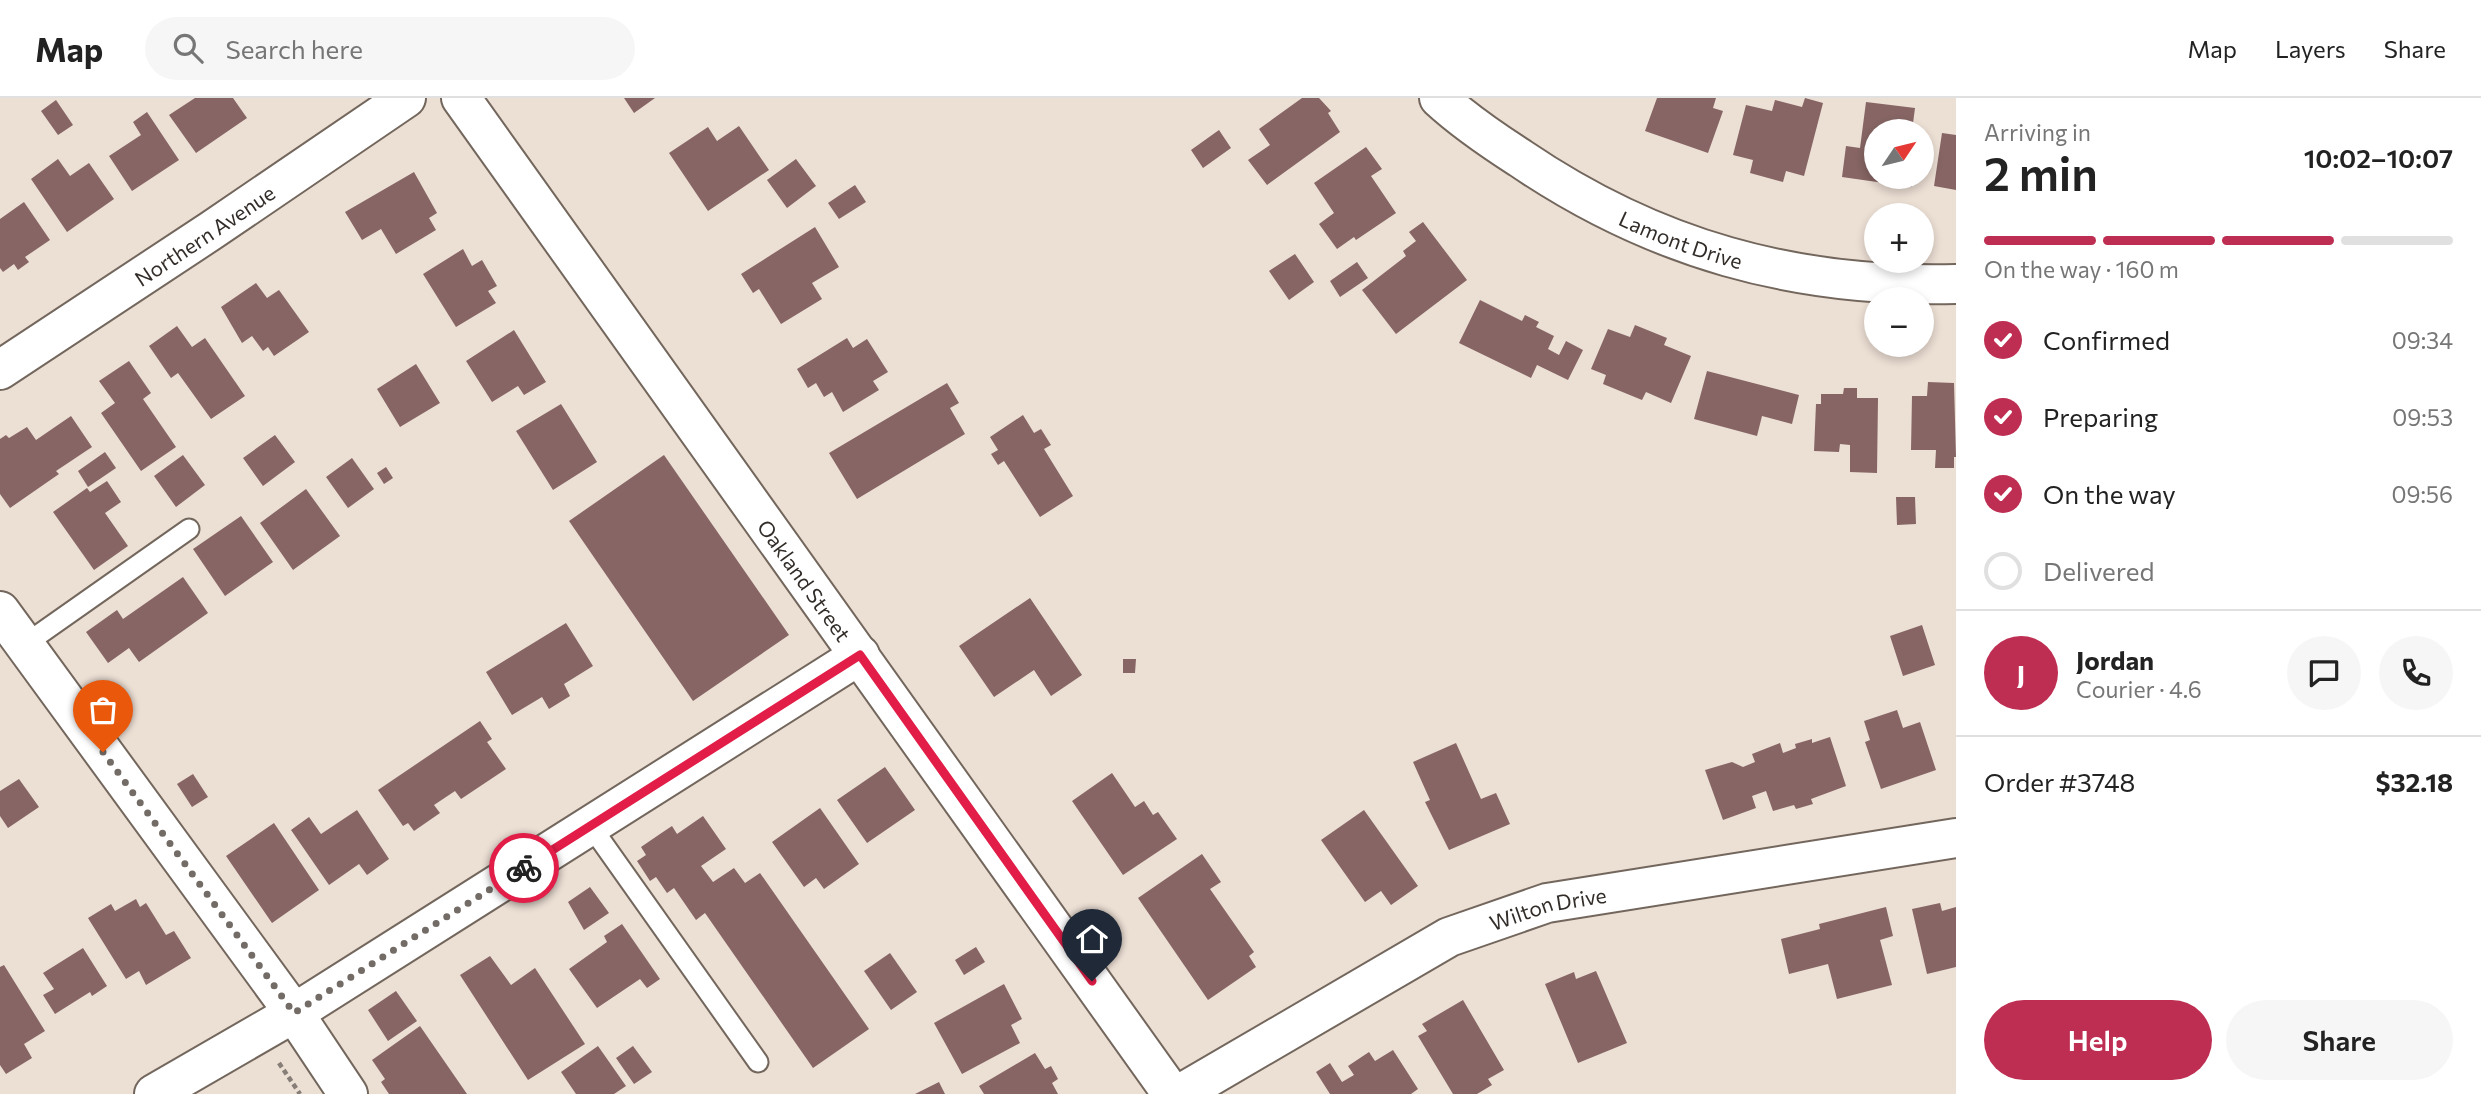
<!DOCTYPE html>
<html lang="en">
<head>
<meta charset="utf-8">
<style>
	:root { --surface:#fff; --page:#f6f6f6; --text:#222; --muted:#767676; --line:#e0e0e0; --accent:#be2e52 }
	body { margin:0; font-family:Commissioner,sans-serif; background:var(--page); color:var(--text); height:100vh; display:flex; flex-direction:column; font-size:26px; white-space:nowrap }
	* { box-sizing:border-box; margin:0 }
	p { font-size:23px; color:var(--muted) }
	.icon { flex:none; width:38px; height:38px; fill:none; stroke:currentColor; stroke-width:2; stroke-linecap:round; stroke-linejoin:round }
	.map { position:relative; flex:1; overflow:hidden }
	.side { display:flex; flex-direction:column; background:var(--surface); width:525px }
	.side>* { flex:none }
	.needle { width:46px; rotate:55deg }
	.tools { position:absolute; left:1864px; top:21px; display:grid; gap:14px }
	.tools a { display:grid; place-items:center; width:70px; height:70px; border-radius:50%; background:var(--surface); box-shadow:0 4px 10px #0003; font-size:35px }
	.pin { position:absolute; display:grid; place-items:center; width:60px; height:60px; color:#fff; margin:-72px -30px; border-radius:50% 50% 50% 0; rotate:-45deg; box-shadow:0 0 7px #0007 }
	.pin .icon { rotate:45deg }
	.courier { position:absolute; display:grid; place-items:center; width:70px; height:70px; margin:-35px; border:5px solid #e11d48; border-radius:50%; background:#fff; color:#222; box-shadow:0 2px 9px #0007 }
	.summary em { font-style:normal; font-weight:600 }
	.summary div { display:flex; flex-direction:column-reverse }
	.summary { display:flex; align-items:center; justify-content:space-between; height:119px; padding:0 28px }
	h1 { font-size:46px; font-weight:600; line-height:52px }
	.bar { display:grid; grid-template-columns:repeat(4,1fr); gap:10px 7px; align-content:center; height:84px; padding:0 28px }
	.bar i { height:9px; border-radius:5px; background:var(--line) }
	.bar .current { background:var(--accent) }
	.bar p { grid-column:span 4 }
	.line { display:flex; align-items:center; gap:18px; padding:0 28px; border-top:2px solid var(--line) }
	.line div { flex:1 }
	.round { display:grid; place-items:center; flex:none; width:74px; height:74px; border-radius:37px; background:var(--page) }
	ol { padding:0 28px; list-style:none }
	li { display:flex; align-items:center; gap:21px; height:77px }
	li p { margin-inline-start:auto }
	li .icon { padding:7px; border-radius:50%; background:var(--accent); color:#fff; stroke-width:4 }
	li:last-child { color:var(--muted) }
	li i { width:38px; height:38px; border:4px solid var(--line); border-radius:50% }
	.primary-button { display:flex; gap:14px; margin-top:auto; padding:14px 28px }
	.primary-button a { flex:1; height:80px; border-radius:42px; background:var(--accent); color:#fff; font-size:28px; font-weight:600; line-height:80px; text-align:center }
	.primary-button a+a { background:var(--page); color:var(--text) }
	header { display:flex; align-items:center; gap:42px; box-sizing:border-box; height:98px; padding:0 35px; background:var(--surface); border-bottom:2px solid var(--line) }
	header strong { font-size:33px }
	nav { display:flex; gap:38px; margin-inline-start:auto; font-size:24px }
	.search { width:490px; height:63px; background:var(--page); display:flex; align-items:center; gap:18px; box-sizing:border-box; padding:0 24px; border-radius:38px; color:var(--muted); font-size:26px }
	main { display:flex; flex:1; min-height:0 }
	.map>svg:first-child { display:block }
	.building { fill:#866564 }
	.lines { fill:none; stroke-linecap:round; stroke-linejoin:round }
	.service-casing { stroke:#73675d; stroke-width:23 }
	.minor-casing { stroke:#73675d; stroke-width:42 }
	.path { stroke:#867e77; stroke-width:4.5; stroke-dasharray:5 3.5; stroke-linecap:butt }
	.service { stroke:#fff; stroke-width:19 }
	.minor { stroke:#fff; stroke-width:38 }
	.done { stroke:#736b65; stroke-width:7; stroke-dasharray:0 12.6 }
	.route { stroke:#e11d48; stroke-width:9 }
	.labels { text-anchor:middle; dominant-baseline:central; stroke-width:7; stroke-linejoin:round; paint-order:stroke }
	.street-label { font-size:21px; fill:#322d29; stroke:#fff }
</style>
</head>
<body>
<header>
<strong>Map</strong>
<div class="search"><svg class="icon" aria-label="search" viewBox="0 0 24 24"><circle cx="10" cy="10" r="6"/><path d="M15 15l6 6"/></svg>Search here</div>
<nav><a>Map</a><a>Layers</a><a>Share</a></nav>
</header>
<main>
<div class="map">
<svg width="1956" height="996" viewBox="0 0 1956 996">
	<rect width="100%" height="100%" fill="#ecdfd4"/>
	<path class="building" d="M195 0H233L247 20 196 55 169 17Z
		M624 0H655L634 15Z
		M1302 0H1319L1331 13 1328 15 1340 34 1267 87 1248 62 1270 47 1259 31Z
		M1657 0H1716L1713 10 1723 13 1708 55 1645 33Z
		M1805 0 1823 5 1804 78 1786 73 1783 84 1750 75 1753 62 1733 57 1746 7 1772 13 1775 2 1802 9Z
		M56 2 73 27 58 37 41 13Z
		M1866 4 1915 10 1912 33H1876V79H1913L1912 89 1842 79 1846 48 1860 50Z
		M147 14 179 62 132 93 109 58 141 37 133 24Z
		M739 28 769 72 708 113 669 55 708 29 717 43Z
		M1219 32 1231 50 1203 70 1191 52Z
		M1942 35 1956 37V92L1934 88Z
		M1366 49 1382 71 1371 78 1396 115 1356 142 1354 139 1337 151 1319 126 1334 115 1314 85Z
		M58 61 70 78 89 65 114 101 67 134 31 81Z
		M796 61 816 88 787 110 767 82Z
		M414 74 437 115 429 120 436 132 396 156 381 131 362 142 345 114Z
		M855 87 866 104 839 121 828 105Z
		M24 104 50 142 25 159 29 164 18 172 14 166 3 174 0 170V121Z
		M1423 124 1467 182 1396 236 1362 192 1406 158 1403 153 1416 143 1409 134Z
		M815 129 839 169 812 185 822 201 781 226 759 191 753 195 741 176Z
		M463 151 472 168 482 162 497 188 488 193 496 205 456 229 423 176Z
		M1295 156 1314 184 1289 202 1269 173Z
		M1357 164 1368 180 1340 199 1330 183Z
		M256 185 267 200 279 192 309 234 274 258 268 249 263 253 252 238 242 245 221 209Z
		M1480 202 1522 223 1525 217 1539 224 1536 229 1554 238 1548 251 1559 257 1566 243 1583 252 1568 282 1537 267 1531 280 1459 245Z
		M1635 227 1667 240 1664 247 1691 258 1671 305 1646 294 1642 302 1603 286 1606 277 1591 271 1608 231 1630 239Z
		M177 228 192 249 205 240 245 298 211 321 178 275 171 280 149 248Z
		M514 232 546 284 524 297 518 288 492 304 466 263Z
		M847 240 853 250 867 241 888 274 873 283 879 292 843 314 832 294 824 299 816 285 808 290 797 271Z
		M129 263 151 295 143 301 176 349 141 373 101 315 115 305 99 283Z
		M416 266 440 305 400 329 377 291Z
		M1707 273 1799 297 1792 326 1762 318 1757 338 1694 321Z
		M1928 284 1954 285 1956 359H1954V370H1935L1936 352H1911L1912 298H1927Z
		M947 285 959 305 950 310 965 336 857 401 829 355Z
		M1844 290H1857V300H1878L1877 375 1850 374V347L1840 346 1839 354 1814 353 1816 306H1821V296H1843Z
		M561 306 597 364 553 392 516 333Z
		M1023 317 1034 335 1041 331 1051 347 1044 351 1073 398 1040 419 1004 363 998 367 991 356 998 352 990 339Z
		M71 318 92 349 56 373 59 376 10 410 0 396V341L6 337 9 340 27 329 36 342Z
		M275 337 295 364 263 388 243 360Z
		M105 354 116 370 88 389 78 373Z
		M183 357 205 387 176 409 154 378Z
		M664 357 789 537 693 603 569 423Z
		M352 360 374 391 348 410 326 379Z
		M386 369 393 380 384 386 377 375Z
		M107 383 121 404 105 415 128 448 94 472 53 414 87 390 90 394Z
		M306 391 340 438 293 472 260 425Z
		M1896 399H1915L1916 426 1897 427Z
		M241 418 273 464 225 498 193 451Z
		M183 479 208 515 139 564 129 550 108 565 86 534 117 512 123 521Z
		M1030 500 1082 577 1051 598 1034 572 994 599 959 548Z
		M566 525 593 568 564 586 570 598 549 611 542 599 512 617 486 574Z
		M1922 527 1935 567 1903 578 1890 538Z
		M1123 561H1136L1135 575H1123Z
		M1897 612 1903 630 1920 624 1936 672 1881 691 1865 644 1870 642 1864 623Z
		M480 623 492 641 487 644 506 671 461 701 455 693 434 707 440 715 414 733 408 725 403 728 378 692Z
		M1830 639 1846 688 1811 701 1813 706 1796 711 1794 707 1773 713 1766 693 1752 698 1756 710 1723 722 1705 672 1732 664 1743 669 1755 664 1752 656 1780 645 1783 655 1796 650 1795 646 1812 641V645Z
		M1456 645 1481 701 1496 695 1510 726 1449 752 1425 704 1430 702 1413 664Z
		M885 669 915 712 867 745 837 702Z
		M1112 675 1135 709 1144 703 1153 717 1158 714 1177 741 1123 777 1072 703Z
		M193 676 208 699 192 709 177 686Z
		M19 681 39 709 8 730 0 718V693Z
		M820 710 859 766 824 791 816 780 804 789 772 744Z
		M357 712 389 761 367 777 359 766 329 787 291 732 309 719 321 736Z
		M1364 712 1418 788 1391 807 1381 793 1365 804 1321 742Z
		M703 718 726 751 701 768 713 784 734 770 745 785 760 775 869 931 813 970 705 815 696 822 674 790 667 795 656 779 650 783 637 763 646 757 641 749 660 736 672 728 677 736Z
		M274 725 319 792 272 825 226 758Z
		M1202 756 1221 784 1210 791 1254 854 1249 858 1256 869 1208 902 1138 800Z
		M590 789 609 815 584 832 568 804Z
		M136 801 140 809 146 805 166 837 174 833 191 860 146 887 139 873 126 881 88 820 111 806 115 813Z
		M1940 805 1942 813 1956 809V869L1927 876 1912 811Z
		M1886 809 1893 838 1880 842 1892 887 1837 901 1828 866 1789 876 1781 841 1820 831 1819 826Z
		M622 826 660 881 647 890 640 881 597 910 569 871 607 844 604 838Z
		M976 849 985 864 964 877 955 862Z
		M83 850 107 888 92 898 90 894 55 916 43 897 54 891 43 875Z
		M890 855 917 894 891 912 864 873Z
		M490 858 511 887 535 870 585 946 528 982 460 877Z
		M4 867 45 933 24 946 32 960 6 976 0 967V869Z
		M1596 873 1627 945 1578 965 1545 886 1574 874 1576 881Z
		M1004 886 1022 921 1011 927 1020 945 962 976 934 925Z
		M396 893 417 923 388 943 368 912Z
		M1463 902 1504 972 1488 981 1492 987 1477 996H1453L1418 938 1427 933 1422 926Z
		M420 928 467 996H389L381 984 385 981 372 962Z
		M598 948 626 988 614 996H576L561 974Z
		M633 948 652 974 634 986 616 960Z
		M1393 952 1418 991 1411 996H1330L1316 974 1330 965 1342 984 1354 977 1348 968 1369 954 1375 963Z
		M1035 955 1045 971 1051 968 1058 981 1052 985 1058 996H984L979 988Z
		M939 984 945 996H915Z"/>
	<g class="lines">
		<g class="service-casing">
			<path id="service" d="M24 547 189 431
				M590 727 758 964"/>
		</g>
		<g class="minor-casing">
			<g id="minor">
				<path id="s1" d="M461 0 1172 996"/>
				<path id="s2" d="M1439 0C1464 23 1492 42 1520 60 1654 151 1794 190 1956 186"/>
				<path id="s3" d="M0 272 212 132 406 0"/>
				<path d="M0 513 294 915 348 996"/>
				<path d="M154 996 294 915 860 557"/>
				<path id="s4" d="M1180 996 1449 839 1547 805 1956 740"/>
			</g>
		</g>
		<path class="path" d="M279 965 300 996"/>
		<use href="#service" class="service"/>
		<use href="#minor" class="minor"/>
	</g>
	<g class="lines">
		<path class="done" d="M103 654 294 915 524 770"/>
		<path class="route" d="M524 770 860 557 1092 883"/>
	</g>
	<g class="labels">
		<g class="street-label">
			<text stroke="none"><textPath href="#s3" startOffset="245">Northern Avenue</textPath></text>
			<text stroke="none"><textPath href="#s2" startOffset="282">Lamont Drive</textPath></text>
			<text stroke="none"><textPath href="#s1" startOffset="592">Oakland Street</textPath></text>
			<text stroke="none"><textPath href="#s4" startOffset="415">Wilton Drive</textPath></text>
		</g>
	</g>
</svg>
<div class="tools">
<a><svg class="needle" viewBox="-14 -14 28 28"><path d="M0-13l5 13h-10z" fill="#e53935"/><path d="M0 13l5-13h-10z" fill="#767676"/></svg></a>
<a>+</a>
<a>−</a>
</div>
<div class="pin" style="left:103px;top:654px;background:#ea580c"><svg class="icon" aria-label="bag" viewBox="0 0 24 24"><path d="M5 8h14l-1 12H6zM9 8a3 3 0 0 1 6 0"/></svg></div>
<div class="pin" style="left:1092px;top:883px;background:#1f2937"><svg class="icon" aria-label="home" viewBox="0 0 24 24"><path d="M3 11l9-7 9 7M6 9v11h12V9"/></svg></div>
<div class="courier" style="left:524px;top:770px"><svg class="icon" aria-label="bike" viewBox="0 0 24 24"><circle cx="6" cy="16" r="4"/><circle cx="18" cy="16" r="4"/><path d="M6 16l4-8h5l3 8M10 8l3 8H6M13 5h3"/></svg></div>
</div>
<section class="side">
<div class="summary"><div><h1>2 min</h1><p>Arriving in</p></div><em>10:02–10:07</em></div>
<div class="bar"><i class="current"></i><i class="current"></i><i class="current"></i><i></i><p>On the way · 160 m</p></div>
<ol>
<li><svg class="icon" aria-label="check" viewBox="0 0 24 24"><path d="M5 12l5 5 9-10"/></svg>Confirmed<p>09:34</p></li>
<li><svg class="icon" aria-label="check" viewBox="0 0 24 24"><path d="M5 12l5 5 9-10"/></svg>Preparing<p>09:53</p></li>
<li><svg class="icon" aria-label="check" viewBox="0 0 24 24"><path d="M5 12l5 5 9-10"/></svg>On the way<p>09:56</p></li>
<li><i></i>Delivered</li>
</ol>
<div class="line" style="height:126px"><b class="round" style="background:var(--accent);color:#fff">J</b><div><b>Jordan</b><p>Courier · 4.6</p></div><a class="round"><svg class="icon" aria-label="chat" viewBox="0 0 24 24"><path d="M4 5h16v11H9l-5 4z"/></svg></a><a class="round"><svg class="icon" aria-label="phone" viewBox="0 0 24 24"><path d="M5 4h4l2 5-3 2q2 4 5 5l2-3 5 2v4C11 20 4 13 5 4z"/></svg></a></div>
<div class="line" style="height:91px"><div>Order #3748</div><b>$32.18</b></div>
<div class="primary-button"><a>Help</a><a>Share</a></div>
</section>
</main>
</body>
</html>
